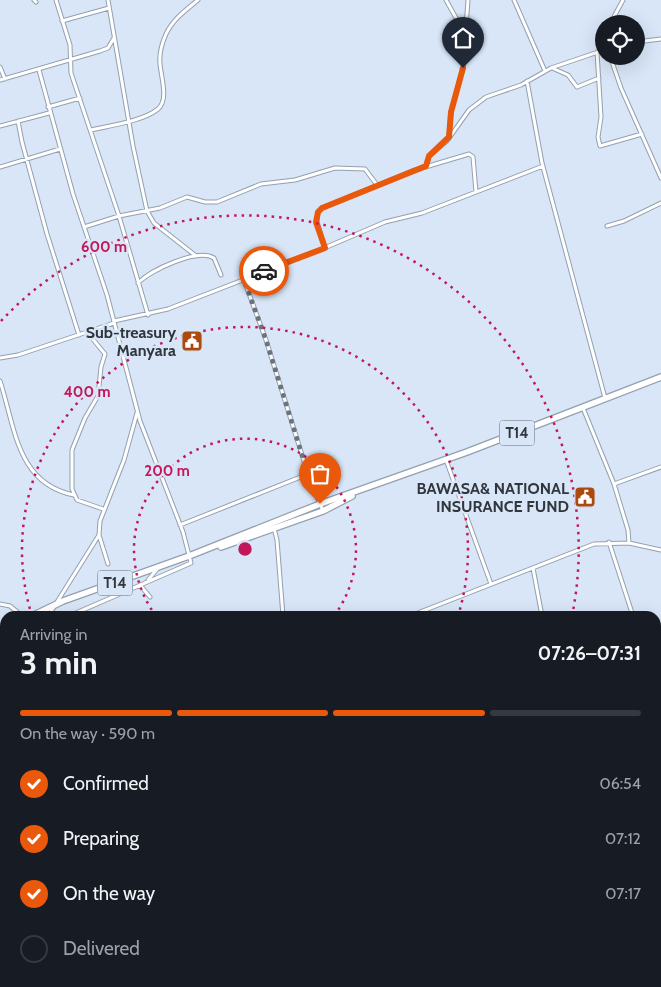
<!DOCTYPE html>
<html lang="en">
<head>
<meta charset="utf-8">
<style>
	:root { --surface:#171b24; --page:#20242c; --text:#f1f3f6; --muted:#9ea1a6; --line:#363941; --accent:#ea580c }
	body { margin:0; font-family:Cabin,sans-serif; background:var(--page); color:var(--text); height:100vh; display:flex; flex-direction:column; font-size:19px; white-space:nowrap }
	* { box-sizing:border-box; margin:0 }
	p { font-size:16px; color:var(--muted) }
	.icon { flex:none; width:28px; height:28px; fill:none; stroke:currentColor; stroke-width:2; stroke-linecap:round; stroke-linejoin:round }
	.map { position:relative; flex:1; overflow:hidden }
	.side { position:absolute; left:0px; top:611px; width:661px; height:376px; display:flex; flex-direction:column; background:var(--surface); border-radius:15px 15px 0 0; box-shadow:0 5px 20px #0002 }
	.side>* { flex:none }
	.controls { position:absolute; left:595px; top:15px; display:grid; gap:10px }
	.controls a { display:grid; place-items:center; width:50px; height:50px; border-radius:50%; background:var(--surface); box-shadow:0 5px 20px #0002; font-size:25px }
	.pin { position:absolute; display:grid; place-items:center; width:42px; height:42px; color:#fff; margin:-51px -21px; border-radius:50% 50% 50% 0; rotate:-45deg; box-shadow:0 0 5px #0007 }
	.pin .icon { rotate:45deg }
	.courier { position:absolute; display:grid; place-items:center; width:50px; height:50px; margin:-25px; border:4px solid #ea580c; border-radius:50%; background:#fff; color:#222; box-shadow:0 1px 6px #0007 }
	.head em { font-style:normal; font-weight:700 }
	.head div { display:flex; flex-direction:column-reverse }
	.head { display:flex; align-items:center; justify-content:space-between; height:85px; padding:0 20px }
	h1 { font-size:32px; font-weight:700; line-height:38px }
	.bar { display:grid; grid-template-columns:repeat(4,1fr); gap:8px 5px; align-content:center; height:60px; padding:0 20px }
	.bar i { height:6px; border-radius:4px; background:var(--line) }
	.bar .on { background:var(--accent) }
	.bar p { grid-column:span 4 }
	ol { padding:0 20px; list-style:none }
	li { display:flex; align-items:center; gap:15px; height:55px }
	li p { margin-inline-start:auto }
	li .icon { padding:5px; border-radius:50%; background:var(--accent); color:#fff; stroke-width:4 }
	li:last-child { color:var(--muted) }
	li i { width:28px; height:28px; border:2px solid var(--line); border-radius:50% }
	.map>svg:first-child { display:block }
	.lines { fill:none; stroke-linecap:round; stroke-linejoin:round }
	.minor-casing { stroke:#93a0b0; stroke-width:5 }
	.trunk-casing { stroke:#93a0b0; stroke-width:8 }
	.minor { stroke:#fff; stroke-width:3 }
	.trunk { stroke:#fff; stroke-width:5.5 }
	.done { stroke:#6b747e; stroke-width:5; stroke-dasharray:0 9 }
	.route { stroke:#ea580c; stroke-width:6 }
	.ring { fill:none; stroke:#c2185b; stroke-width:2.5; stroke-dasharray:2.5 5 }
	.labels { text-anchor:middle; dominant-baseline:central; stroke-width:5; stroke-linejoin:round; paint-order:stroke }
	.shield { fill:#d8e6f7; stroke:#636b75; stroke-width:1 }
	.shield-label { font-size:15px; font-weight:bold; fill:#31363d }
	.poi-label { font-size:16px; font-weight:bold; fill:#31363d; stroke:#d8e6f7; text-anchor:end }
	.centre { fill:#c2185b; stroke:#d8e6f7; stroke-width:2.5 }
	.ring-label { font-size:15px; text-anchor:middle; font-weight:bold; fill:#c2185b; stroke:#d8e6f7; stroke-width:5; stroke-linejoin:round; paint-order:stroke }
</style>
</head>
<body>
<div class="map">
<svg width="661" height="987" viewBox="0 0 661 987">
	<rect width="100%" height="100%" fill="#d8e6f7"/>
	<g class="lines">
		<g class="minor-casing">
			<path id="minor" d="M34 0 36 2
				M56 0 70 45 71 73 119 216 148 315
				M108 0 133 146 147 211 154 223 196 256
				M446 0 465 34
				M514 0 545 71
				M62 21 109 8
				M610 24 623 0
				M636 42 661 39
				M597 52 601 117 598 137 600 146 642 134
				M610 56 621 88 661 178
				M0 67 5 79
				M552 68 568 75 577 87 599 78
				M39 70 73 194 107 295 140 421 183 532 191 563 69 616
				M0 80 100 51 108 48 114 38
				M527 81 542 163 605 398
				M48 107 80 98
				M18 121 22 142 47 234 79 335
				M0 126 49 113
				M91 130C108 126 144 121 158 109 169 100 161 77 160 64 159 54 162 43 166 34 173 19 186 10 198 0
				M449 135 451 112 463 68 468 0
				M426 166 429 156 447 141 469 110 486 97 521 85 551 68 604 50
				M0 167 60 149
				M607 226 624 221 661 203
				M84 227 119 216 160 208 187 197 205 202H217L261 184 295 180 335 168 365 169 377 185
				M325 248 317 222 318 212 322 208 412 171 469 154 473 157 476 192
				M244 280 266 340 308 474 323 511
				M138 283C151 270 197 248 214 258L221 275
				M114 321 168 309 315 252 385 222 422 213 543 166
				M87 332 105 354 101 367 98 396 85 418 72 450V489L77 500 103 509
				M0 358 18 355 114 323
				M0 381C15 427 17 484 74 495
				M583 408 614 484 628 530 629 543
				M446 460 491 584
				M614 484 661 467
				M180 525 308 474
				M274 528 277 540 283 616
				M609 542 633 616
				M108 564 99 535 100 521 124 460 137 413
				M533 568 542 616
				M148 580 158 568
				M140 585 150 597
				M57 602 99 535
				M0 604 10 606 22 616
				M48 616 54 607
				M410 616 594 544 629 543 661 550
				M0 647 5 645
				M656 647 661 645
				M0 652 5 647
				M656 666 661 679
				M656 734 661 732
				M656 795 661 793
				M656 862 661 879
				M656 922 661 921
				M56 982 57 987
				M223 982 228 987"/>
		</g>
		<g class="trunk-casing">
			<path id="trunk" d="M221 547 323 511 352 496
				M32 616 63 601 189 556 320 504 467 452 661 377
				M0 636 5 632"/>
		</g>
		<use href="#minor" class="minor"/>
		<use href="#trunk" class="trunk"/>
	</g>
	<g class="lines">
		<path class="done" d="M264 271 244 280 266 340 308 474 320 504"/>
		<path class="route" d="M264 271 325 248 316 222 318 212 322 208 426 166 429 156 449 137 451 112 463 68"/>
	</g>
	<g class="ring">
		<path d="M156 616A111 111 0 1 1 334 616"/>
		<path d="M32 616A223 223 0 1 1 458 616"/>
		<path d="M1 321A334 334 0 0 1 572 616"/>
	</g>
	<defs>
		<g id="civic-square" transform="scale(1.125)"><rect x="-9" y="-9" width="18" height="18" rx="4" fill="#ac490e" stroke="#d8e6f7"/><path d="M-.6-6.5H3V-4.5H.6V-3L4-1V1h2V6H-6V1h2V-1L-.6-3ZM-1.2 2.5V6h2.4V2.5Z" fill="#fff"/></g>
	</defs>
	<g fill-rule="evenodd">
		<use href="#civic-square" x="192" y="341"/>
		<use href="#civic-square" x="585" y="497"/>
	</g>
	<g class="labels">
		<g class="shield">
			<rect x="499.5" y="420.5" width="35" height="25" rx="4"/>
			<rect x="97.5" y="570.5" width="35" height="25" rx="4"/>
		</g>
		<g class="shield-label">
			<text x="517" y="433">T14</text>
			<text x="115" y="583">T14</text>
		</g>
		<g class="poi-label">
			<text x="176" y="332">Sub-treasury<tspan x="176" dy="18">Manyara</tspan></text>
			<text x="569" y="488">BAWASA&amp; NATIONAL<tspan x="569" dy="18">INSURANCE FUND</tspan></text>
		</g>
	</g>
	<circle cx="245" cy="549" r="8" class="centre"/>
	<g class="ring-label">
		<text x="104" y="252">600 m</text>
		<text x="87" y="397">400 m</text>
		<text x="167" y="476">200 m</text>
	</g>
</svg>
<div class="controls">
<a><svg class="icon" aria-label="locate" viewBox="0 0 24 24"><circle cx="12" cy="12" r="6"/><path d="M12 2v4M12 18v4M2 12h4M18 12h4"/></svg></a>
</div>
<div class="pin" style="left:320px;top:504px;background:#ea580c"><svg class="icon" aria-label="bag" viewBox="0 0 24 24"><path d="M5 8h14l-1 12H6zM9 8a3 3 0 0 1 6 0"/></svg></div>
<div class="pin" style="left:463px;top:68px;background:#1f2937"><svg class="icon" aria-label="home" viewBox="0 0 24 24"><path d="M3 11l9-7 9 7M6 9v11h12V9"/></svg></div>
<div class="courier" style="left:264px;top:271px"><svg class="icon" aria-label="car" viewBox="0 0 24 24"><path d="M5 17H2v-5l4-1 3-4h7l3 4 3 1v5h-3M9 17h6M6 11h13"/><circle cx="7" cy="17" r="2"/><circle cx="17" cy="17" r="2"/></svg></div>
<section class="side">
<div class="head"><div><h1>3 min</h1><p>Arriving in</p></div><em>07:26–07:31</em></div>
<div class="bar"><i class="on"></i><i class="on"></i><i class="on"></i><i></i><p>On the way · 590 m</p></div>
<ol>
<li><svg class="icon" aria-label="check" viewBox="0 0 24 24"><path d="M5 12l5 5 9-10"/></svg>Confirmed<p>06:54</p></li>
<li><svg class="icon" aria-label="check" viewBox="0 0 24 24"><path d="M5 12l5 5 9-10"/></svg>Preparing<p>07:12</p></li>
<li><svg class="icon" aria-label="check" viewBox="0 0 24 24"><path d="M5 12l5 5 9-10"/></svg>On the way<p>07:17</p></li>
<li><i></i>Delivered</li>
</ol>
</section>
</div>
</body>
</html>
